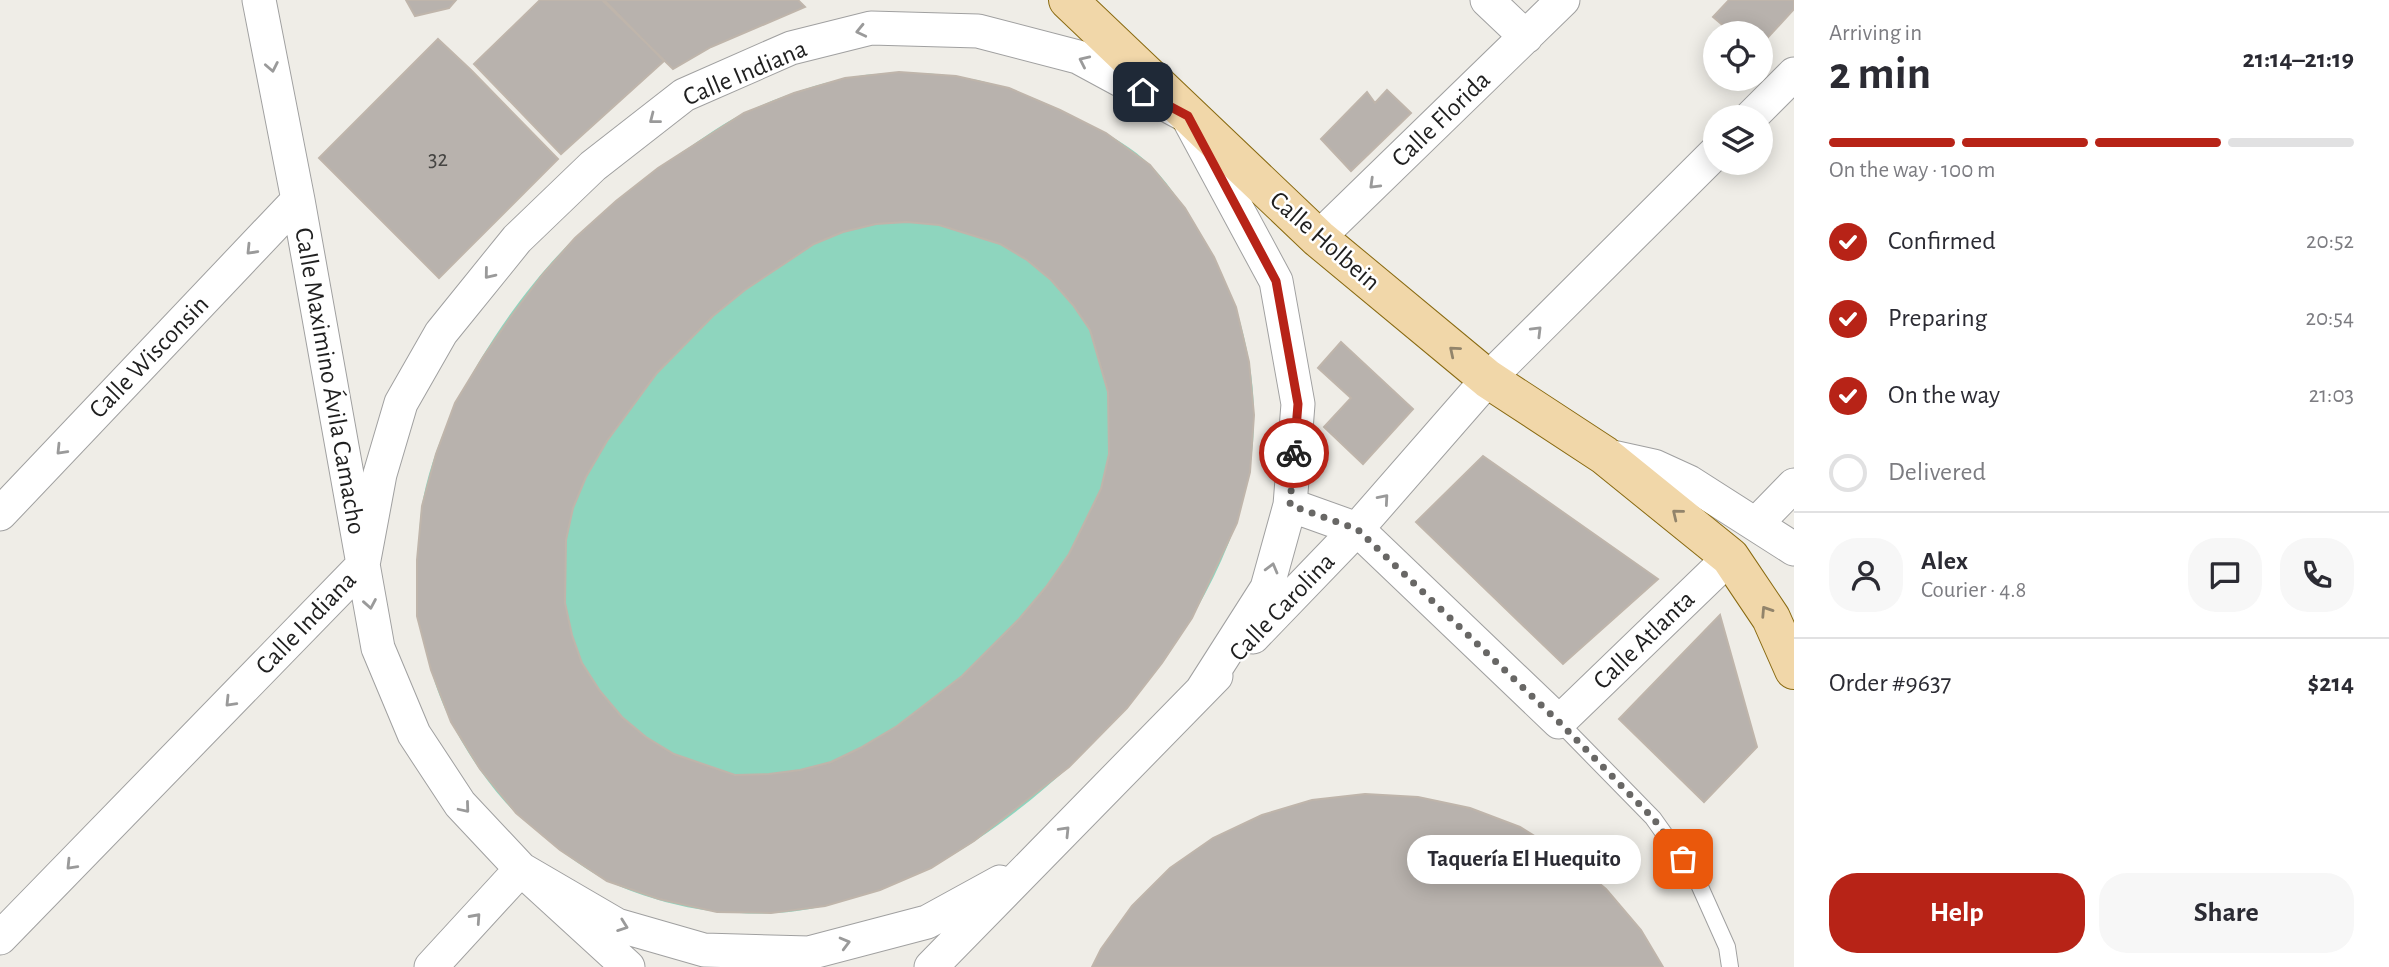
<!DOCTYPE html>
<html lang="en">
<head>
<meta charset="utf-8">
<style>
	:root { --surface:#fff; --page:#f7f7f7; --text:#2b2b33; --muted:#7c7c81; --line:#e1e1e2; --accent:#b72317 }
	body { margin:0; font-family:"Alegreya Sans",sans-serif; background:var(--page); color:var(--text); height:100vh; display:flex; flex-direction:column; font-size:26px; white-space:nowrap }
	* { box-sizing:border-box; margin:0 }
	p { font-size:23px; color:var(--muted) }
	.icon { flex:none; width:38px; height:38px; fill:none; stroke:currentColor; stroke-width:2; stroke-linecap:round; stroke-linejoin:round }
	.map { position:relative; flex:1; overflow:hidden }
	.details { display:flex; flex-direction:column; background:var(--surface); width:595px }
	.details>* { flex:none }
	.tools { position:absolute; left:1703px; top:21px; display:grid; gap:14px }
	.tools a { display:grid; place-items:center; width:70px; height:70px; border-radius:50%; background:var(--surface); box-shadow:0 4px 18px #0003; font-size:35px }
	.pin { position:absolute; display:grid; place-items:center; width:60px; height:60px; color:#fff; margin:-30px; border-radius:14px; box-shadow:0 4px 10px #0006 }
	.courier { position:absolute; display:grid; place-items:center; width:70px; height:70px; margin:-35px; border:5px solid #b72317; border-radius:50%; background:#fff; color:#222; box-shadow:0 2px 9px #0007 }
	.bubble { position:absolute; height:49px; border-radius:24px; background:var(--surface); box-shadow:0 4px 18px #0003; font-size:23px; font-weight:600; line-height:49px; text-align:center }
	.summary em { font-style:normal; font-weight:600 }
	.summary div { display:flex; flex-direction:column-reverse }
	.summary { display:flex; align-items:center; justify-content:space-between; height:119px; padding:0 35px }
	h1 { font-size:46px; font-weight:600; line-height:52px }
	.bar { display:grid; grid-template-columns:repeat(4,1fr); gap:10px 7px; align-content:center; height:84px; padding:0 35px }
	.bar i { height:9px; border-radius:5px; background:var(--line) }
	.bar .active { background:var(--accent) }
	.bar p { grid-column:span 4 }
	.line { display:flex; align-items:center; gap:18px; padding:0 35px; border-top:2px solid var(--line) }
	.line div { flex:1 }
	.round { display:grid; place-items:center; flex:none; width:74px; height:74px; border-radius:28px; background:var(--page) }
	ol { padding:0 35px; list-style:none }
	li { display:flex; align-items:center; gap:21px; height:77px }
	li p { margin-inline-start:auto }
	li .icon { padding:7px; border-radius:50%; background:var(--accent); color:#fff; stroke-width:4 }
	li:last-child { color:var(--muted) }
	li i { width:38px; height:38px; border:4px solid var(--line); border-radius:50% }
	.action { display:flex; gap:14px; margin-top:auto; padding:14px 35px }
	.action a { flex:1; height:80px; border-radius:28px; background:var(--accent); color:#fff; font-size:28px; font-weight:600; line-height:80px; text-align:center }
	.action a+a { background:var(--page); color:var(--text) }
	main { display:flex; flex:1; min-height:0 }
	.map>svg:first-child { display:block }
	.pitch { fill:#8ed5be }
	.building { fill:#b8b2ad; stroke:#bfb5ab; stroke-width:2; fill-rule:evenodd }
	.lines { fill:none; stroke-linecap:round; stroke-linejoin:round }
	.service-casing { stroke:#a0a0a0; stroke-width:18 }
	.minor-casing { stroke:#a0a0a0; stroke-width:35 }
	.primary-casing { stroke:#896a11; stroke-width:40 }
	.service { stroke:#fff; stroke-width:16 }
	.minor { stroke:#fff; stroke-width:33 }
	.primary { stroke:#f1d7a9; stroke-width:38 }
	.oneway { stroke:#9a9a9a }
	.oneway2 { stroke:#92846b }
	.done { stroke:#686765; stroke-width:7; stroke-dasharray:0 12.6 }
	.route { stroke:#b72317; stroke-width:9 }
	.labels { text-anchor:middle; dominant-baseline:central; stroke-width:5; stroke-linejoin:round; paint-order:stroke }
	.number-label { font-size:23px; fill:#454442 }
	.street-label { font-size:26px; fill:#1f1f1f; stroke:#fff }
</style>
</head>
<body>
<main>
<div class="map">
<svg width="1794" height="967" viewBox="0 0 1794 967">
	<rect width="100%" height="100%" fill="#efede7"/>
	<path class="pitch" d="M899 72C917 73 934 73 952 76 999 81 1044 101 1086 123 1108 134 1134 148 1151 166 1173 187 1188 215 1202 242 1214 264 1229 287 1237 311 1247 344 1254 380 1254 414 1257 593 1085 782 937 864 922 872 904 877 888 883 868 890 848 900 827 905 794 914 757 915 723 912 688 910 642 897 610 882 579 867 552 843 525 821 486 789 442 717 431 668 428 655 428 642 426 629 421 589 416 552 421 512 434 417 511 298 580 233 612 203 646 177 682 152 704 138 725 121 749 111 779 97 815 84 848 78 864 74 882 74 899 72Z"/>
	<path class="building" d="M406 0H456L449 8 415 16Z
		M540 0H604L664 61 561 154 474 64Z
		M602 0H798L805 7 711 47 673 69Z
		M1729 0H1794V9L1760 46V33H1732L1713 17Z
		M438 39 471 70 558 159 439 278 319 158Z
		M899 72 956 76 1009 88 1060 110 1106 133 1150 165 1185 208 1214 257 1236 307 1249 362 1254 415 1250 472 1237 523 1192 618 1162 663 1127 708 1069 767 974 841 931 868 880 890 825 906 771 913 717 912 659 899 607 881 560 850 516 813 480 769 451 722 431 670 417 616V560L422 506 436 454 455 403 483 357 512 315 543 274 575 238 616 201 658 168 744 113 794 93 845 78ZM907 222 939 225 1000 244 1027 260 1051 280 1073 305 1090 330 1108 392 1109 454 1101 489 1069 554 1046 587 1019 619 962 676 897 726 860 748 831 762 800 770 769 774 735 775 674 754 646 737 622 717 600 691 582 663 572 635 565 603 566 540 573 508 586 477 607 441 657 373 713 316 745 290 814 244 843 232 876 224Z
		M1387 90 1411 113 1351 171 1321 139 1367 92 1375 103Z
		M1341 342 1413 409 1363 464 1324 427 1351 398 1318 368Z
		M1483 456 1658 579 1563 664 1416 522Z
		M1720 615 1757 747 1704 802 1619 719Z
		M1365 794 1418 797 1470 808 1520 827 1565 855 1606 889 1641 930 1663 967H1092L1101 949 1132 906 1170 868 1213 838 1262 815 1312 800Z"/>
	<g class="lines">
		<g class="service-casing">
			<path id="service" d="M1559 722 1653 818 1697 880 1727 947 1730 967"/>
		</g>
		<g class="minor-casing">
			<path id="minor" d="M259 0 298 200 378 648 414 734 460 804 521 869 628 967
				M1487 0 1526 37
				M1751 117 1794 74
				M1318 238 1563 0
				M1604 455 1654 466 1689 482 1794 549
				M1290 505 1357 529 1559 722 1730 557
				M0 514 298 200
				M1756 524 1794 485
				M1253 637 1357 529 1488 379 1715 153
				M0 938 363 565 380 474 401 403 441 333 517 239 593 166 684 95 791 48 871 28 978 31 1078 57 1187 116 1276 281 1298 404 1290 505 1267 588 1202 690
				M431 967 521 869 617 925 704 950 809 953 927 922 1000 882
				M931 967 1216 676"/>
		</g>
		<g class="primary-casing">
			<path id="primary" d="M1068 0 1318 238 1488 379 1604 455 1730 557 1771 618 1794 670"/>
		</g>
		<use href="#service" class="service"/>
		<use href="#minor" class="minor"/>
		<use href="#primary" class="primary"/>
	</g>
	<defs><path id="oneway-chevron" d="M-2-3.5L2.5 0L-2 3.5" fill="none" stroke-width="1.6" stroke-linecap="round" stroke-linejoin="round" transform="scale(1.75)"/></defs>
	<g class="oneway">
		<use href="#oneway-chevron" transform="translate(861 31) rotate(167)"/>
		<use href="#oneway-chevron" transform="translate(1084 61) rotate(-155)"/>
		<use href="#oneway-chevron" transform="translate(272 67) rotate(79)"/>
		<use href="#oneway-chevron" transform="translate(654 119) rotate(142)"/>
		<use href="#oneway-chevron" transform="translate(1374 184) rotate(136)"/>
		<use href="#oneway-chevron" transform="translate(251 250) rotate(134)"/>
		<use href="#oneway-chevron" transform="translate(489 274) rotate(129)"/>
		<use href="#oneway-chevron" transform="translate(1537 331) rotate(-45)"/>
		<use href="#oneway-chevron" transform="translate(61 450) rotate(134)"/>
		<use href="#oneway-chevron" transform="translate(1384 499) rotate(-49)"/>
		<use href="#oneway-chevron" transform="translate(1272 568) rotate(-75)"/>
		<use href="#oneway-chevron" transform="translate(370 604) rotate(80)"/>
		<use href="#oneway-chevron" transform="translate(230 702) rotate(134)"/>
		<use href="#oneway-chevron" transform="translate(465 808) rotate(50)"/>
		<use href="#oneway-chevron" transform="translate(1065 831) rotate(-46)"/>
		<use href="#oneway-chevron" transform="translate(71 865) rotate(134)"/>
		<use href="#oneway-chevron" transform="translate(476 918) rotate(-48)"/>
		<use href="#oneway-chevron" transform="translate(623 926) rotate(20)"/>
		<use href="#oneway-chevron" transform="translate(845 943) rotate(-15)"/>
	</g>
	<g class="oneway2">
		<use href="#oneway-chevron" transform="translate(1454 351) rotate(-140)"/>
		<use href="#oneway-chevron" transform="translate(1677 514) rotate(-141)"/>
		<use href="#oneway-chevron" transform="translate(1766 611) rotate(-123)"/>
	</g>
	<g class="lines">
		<path class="done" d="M1294 453 1290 505 1357 529 1559 722 1653 818 1683 859"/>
		<path class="route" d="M1143 92 1188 116 1276 281 1298 404 1294 453"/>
	</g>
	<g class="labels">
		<g class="number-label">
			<text x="438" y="159">32</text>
		</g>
		<g class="street-label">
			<text transform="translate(745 73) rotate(-23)">Calle Indiana</text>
			<text transform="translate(1441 119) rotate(-44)">Calle Florida</text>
			<text transform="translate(1325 241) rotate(41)">Calle Holbein</text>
			<text transform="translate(149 357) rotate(-46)">Calle Wisconsin</text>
			<text transform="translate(330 381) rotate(80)">Calle Maximino Ávila Camacho</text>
			<text transform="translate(1282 607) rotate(-46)">Calle Carolina</text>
			<text transform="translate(306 623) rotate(-46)">Calle Indiana</text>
			<text transform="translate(1644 640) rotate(-44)">Calle Atlanta</text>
		</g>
	</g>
</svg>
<div class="tools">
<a><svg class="icon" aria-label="locate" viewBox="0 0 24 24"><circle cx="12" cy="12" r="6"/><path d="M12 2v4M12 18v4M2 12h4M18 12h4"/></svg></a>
<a><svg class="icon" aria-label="layers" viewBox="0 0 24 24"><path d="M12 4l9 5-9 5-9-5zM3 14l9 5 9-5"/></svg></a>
</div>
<div class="pin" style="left:1683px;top:859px;background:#ea580c"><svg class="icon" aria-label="bag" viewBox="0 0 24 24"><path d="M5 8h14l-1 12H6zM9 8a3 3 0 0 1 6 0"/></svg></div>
<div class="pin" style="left:1143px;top:92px;background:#1f2937"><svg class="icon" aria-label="home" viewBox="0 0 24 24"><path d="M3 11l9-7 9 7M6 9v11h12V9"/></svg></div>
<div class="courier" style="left:1294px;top:453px"><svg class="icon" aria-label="bike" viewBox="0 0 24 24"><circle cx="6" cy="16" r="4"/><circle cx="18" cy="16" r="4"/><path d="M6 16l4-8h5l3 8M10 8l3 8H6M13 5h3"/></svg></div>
<div class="bubble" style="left:1407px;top:835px;width:234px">Taquería El Huequito</div>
</div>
<section class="details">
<div class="summary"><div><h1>2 min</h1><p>Arriving in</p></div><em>21:14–21:19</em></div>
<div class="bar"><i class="active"></i><i class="active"></i><i class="active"></i><i></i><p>On the way · 100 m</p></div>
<ol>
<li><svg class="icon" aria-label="check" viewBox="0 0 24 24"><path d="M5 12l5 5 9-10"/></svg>Confirmed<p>20:52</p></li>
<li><svg class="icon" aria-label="check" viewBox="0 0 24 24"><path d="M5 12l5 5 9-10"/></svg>Preparing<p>20:54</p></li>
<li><svg class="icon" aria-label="check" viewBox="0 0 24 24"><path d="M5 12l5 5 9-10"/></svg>On the way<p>21:03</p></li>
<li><i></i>Delivered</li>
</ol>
<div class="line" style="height:126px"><a class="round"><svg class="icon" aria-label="person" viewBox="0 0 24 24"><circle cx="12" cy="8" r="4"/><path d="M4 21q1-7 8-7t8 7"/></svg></a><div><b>Alex</b><p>Courier · 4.8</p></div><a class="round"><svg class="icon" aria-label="chat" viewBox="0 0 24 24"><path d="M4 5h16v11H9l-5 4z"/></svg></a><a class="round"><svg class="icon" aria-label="phone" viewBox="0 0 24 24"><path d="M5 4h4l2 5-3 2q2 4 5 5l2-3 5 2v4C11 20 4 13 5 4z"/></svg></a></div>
<div class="line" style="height:91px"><div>Order #9637</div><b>$214</b></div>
<div class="action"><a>Help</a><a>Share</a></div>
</section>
</main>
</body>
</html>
